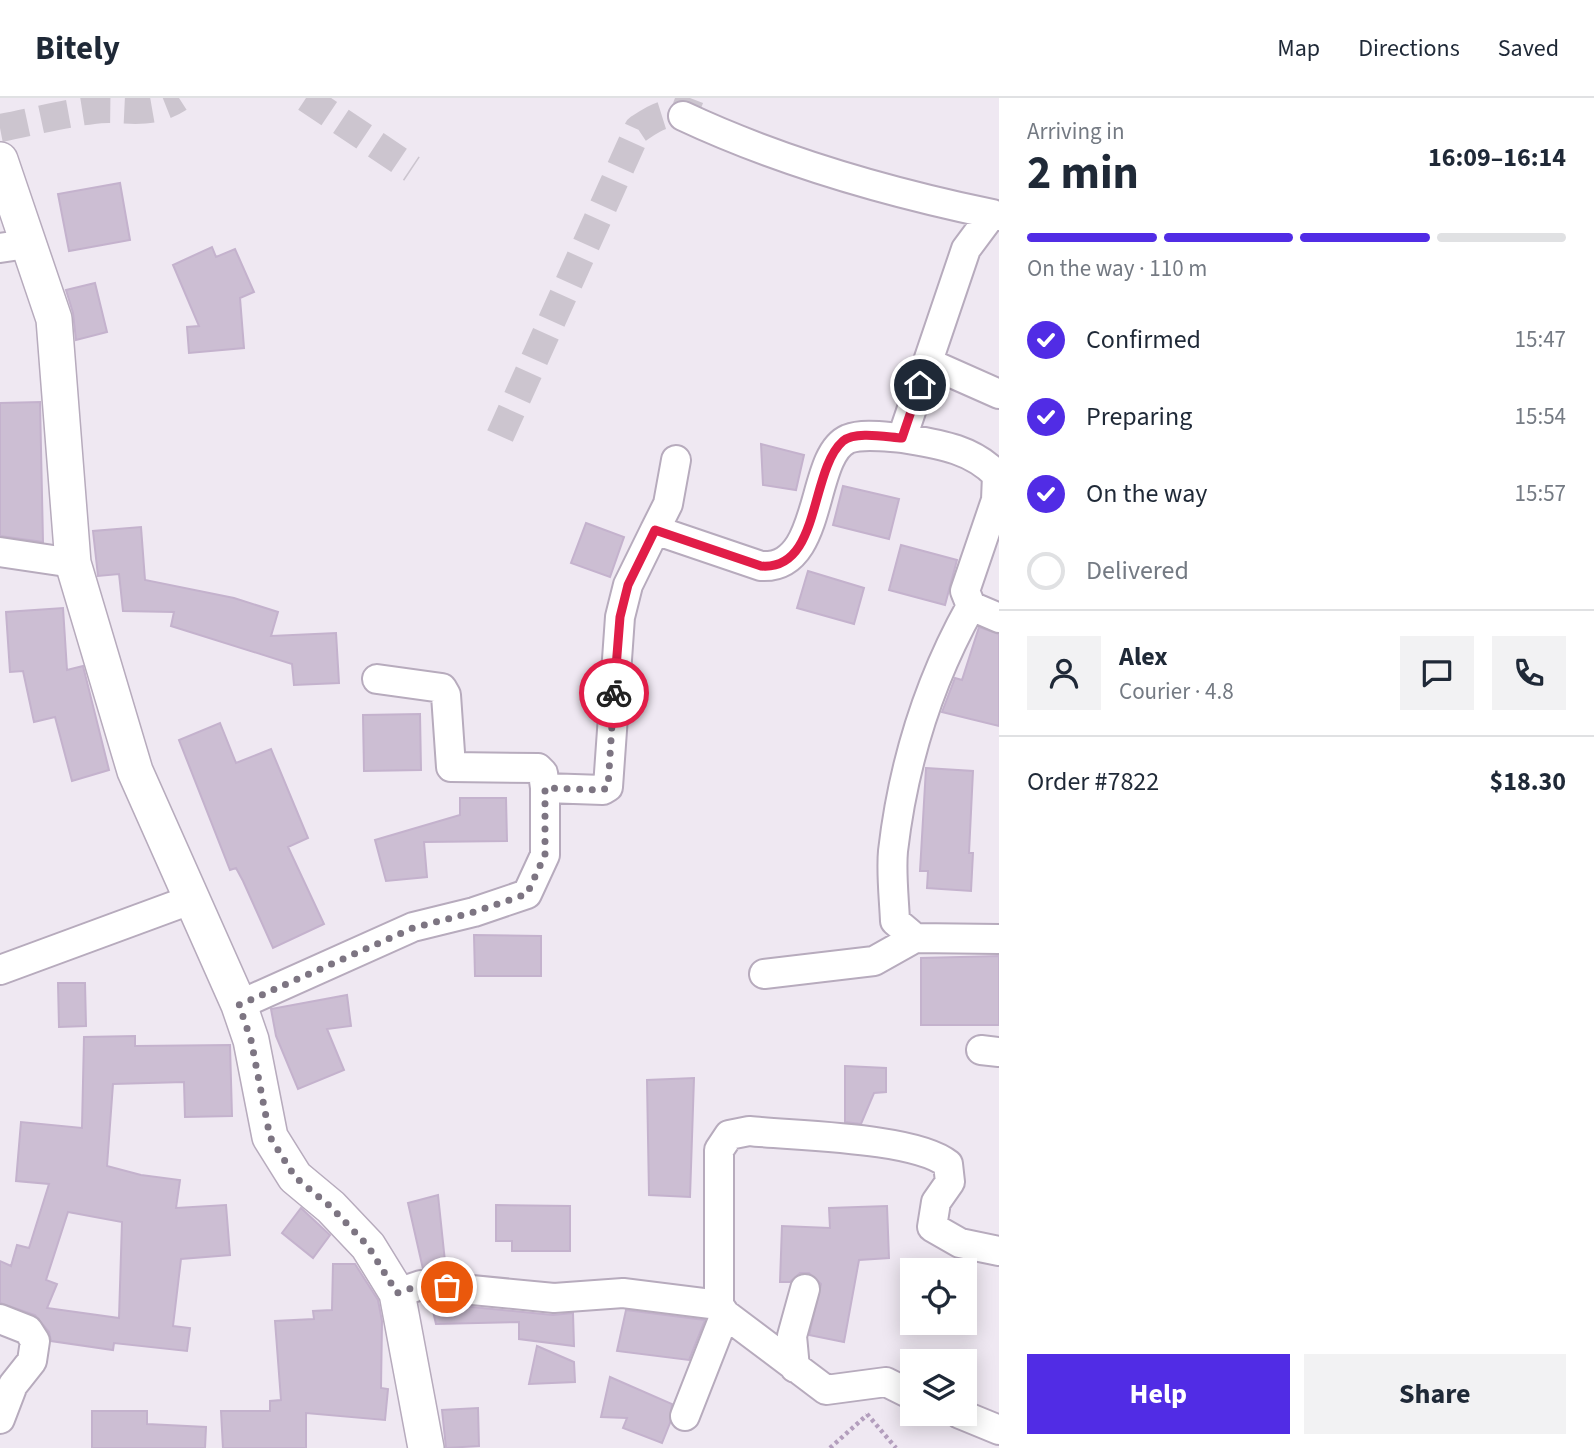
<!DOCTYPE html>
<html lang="en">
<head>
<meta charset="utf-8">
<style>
	:root { --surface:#fff; --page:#f2f2f3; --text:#1f2937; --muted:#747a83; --line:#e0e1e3; --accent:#512ce5 }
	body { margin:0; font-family:"Source Sans 3",sans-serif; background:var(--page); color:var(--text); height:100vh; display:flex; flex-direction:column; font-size:26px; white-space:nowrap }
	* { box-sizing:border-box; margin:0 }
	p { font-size:23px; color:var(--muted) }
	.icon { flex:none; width:38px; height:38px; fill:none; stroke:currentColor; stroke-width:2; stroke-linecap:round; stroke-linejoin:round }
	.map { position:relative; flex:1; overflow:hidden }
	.details { display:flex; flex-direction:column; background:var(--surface); width:595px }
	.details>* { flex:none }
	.tools { position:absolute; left:900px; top:1160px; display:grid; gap:14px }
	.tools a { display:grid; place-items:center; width:77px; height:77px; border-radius:0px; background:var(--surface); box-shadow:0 4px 18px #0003; font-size:35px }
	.pin { position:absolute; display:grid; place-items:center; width:60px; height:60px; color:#fff; margin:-30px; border:4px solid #fff; border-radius:50%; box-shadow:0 2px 7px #0007 }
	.courier { position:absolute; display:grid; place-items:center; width:70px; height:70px; margin:-35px; border:5px solid #e11d48; border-radius:50%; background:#fff; color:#222; box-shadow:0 2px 9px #0007 }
	.head em { font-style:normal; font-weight:700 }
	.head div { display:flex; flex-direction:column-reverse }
	.head { display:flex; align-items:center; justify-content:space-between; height:119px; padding:0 28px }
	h1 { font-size:46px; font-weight:700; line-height:52px }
	.bar { display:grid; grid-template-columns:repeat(4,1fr); gap:10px 7px; align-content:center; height:84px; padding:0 28px }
	.bar i { height:9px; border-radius:5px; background:var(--line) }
	.bar .selected { background:var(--accent) }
	.bar p { grid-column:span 4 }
	.line { display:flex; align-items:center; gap:18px; padding:0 28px; border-top:2px solid var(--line) }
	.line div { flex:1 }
	.round { display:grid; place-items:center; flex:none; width:74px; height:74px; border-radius:0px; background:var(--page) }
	ol { padding:0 28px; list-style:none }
	li { display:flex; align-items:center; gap:21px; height:77px }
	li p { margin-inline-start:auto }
	li .icon { padding:7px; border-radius:50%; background:var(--accent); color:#fff; stroke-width:4 }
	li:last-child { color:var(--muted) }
	li i { width:38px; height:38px; border:4px solid var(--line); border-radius:50% }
	.primary-button { display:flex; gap:14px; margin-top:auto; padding:14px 28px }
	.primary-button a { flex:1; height:80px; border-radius:0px; background:var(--accent); color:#fff; font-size:28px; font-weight:700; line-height:80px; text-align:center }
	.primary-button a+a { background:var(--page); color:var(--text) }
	header { display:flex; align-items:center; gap:42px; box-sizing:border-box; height:98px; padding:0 35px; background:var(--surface); border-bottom:2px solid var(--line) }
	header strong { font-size:33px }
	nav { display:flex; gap:38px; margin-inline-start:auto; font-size:24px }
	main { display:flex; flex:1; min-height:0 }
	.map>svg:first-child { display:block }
	.building { fill:#ccbed3; stroke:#c4b2cd; stroke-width:2; fill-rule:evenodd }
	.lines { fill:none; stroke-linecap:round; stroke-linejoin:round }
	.minor-tunnel { stroke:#ccc5cf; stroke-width:28; stroke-dasharray:28 14; stroke-linecap:butt }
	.minor-casing { stroke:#b7abbd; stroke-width:32 }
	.tertiary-casing { stroke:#b7abbd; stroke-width:38 }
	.path { stroke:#b39ebd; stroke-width:4.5; stroke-dasharray:3.5 3.5; stroke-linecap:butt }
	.minor { stroke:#fff; stroke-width:28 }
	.tertiary { stroke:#fff; stroke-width:35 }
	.done { stroke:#7d7582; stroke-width:7; stroke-dasharray:0 12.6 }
	.route { stroke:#e11d48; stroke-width:9 }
</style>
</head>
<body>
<header>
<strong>Bitely</strong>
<nav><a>Map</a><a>Directions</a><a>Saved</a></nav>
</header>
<main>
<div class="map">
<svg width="999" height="1350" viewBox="0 0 999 1350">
	<rect width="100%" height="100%" fill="#efe8f2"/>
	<path class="building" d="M120 85 130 142 69 153 58 96Z
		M212 149 216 159 235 151 254 194 240 200 244 250 189 255 187 229 199 228 173 167Z
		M95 185 107 234 76 242 73 215 66 192Z
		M40 304 43 444 0 438V305Z
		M761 346 804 357 796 392 763 387Z
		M843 388 899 401 889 441 833 427Z
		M586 425 624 439 610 479 571 465Z
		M141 429 145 482 234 500 278 514 271 538 336 535 339 585 294 587 292 566 171 528 174 514 123 513 119 476 98 478 93 433Z
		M901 447 957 462 945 507 889 492Z
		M808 473 864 490 854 526 797 510Z
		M63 510 67 572 83 568 109 672 72 683 55 619 34 624 23 573 10 574 6 514Z
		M979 529 999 536V628L942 614 955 580 962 582Z
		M420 616 421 672 364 673 363 617Z
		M220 625 236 665 271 651 308 740 288 749 324 826 273 850 243 783 236 770 230 772 179 642Z
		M926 670 973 673 969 755H973L971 793 927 790 928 773H920Z
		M460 700H506L507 743 424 744 427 779 386 783 375 742 460 717Z
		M474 837 541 838V878H475Z
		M999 858V927H921V860Z
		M58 885H85L86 928 59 929Z
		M347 897 351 928 327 931 344 972 298 991 276 938 271 911Z
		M135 938V948L230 947 232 1018 185 1019 184 984 113 986 107 1068 141 1077 180 1082 176 1110 226 1107 230 1157 181 1161 173 1228 190 1230 187 1253 114 1245 113 1252 51 1243 49 1234 35 1217 0 1205V1163L11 1168 17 1147 29 1150 49 1086 16 1083 21 1024 82 1030 84 939ZM68 1114 122 1124 119 1220 47 1210 57 1186 46 1182Z
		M845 968 886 970V994L874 995 861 1026 845 1024Z
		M694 980 690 1099 649 1097 647 982Z
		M438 1097 446 1173 423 1171 408 1105Z
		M496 1107 570 1108V1153H512V1143H496Z
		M887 1108 889 1160 859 1162 844 1244 809 1237 821 1186 809 1175H800L790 1184H780L782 1128 830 1130 829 1110Z
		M301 1110 330 1137 313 1160 282 1135Z
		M333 1166H355L378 1202 382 1223 381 1290 388 1291 385 1322 306 1315V1350H223L221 1313H270V1303L281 1302 275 1223 314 1221 313 1213 332 1212Z
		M431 1205 553 1217 573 1215 574 1248 519 1241V1224L436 1226Z
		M626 1212 705 1222 689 1262 617 1253Z
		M537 1248 574 1264 575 1284 529 1286Z
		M610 1279 672 1306 670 1325 662 1345 623 1330 627 1320 601 1319Z
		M478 1310 479 1348 446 1350 442 1312Z
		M92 1313H147V1326L206 1329 205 1350H92Z"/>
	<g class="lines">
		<path class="minor-tunnel" d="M306 0 412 71
			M0 30C31 24 62 16 93 12 125 8 148 20 179 0
			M500 338 638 31C653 21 665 12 683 18L690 0"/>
		<g class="minor-casing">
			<path id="minor" d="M683 18C781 64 887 94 992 116
				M0 150 27 146
				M929 265 999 296
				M902 340C937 346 971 350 997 377L996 402 965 493 971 508 999 520
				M655 432 668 406 676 362
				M0 454 73 465
				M971 508C929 583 903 667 893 753 891 775 894 800 895 823L915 840 999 841
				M377 581 442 590 446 597 451 669 538 670 543 675 545 690
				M0 872 190 802
				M764 876 874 863 915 840
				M239 907 413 829 474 814 527 796 545 757V690L603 692 608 689 620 519 628 487 655 432 761 468C825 472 809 358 848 341 863 335 886 339 902 340L966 151 992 116 999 118
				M981 952 999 954
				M397 1195 421 1187 554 1200 623 1195 719 1207 725 1216 826 1292 886 1284 912 1297
				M719 1207V1052L729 1037 749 1033C795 1038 915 1039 948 1066L950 1084 936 1104 932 1129 960 1145 999 1153
				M0 1221 28 1232 35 1243 32 1263 13 1287 0 1321
				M795 1270 792 1238 805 1191
				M960 1316 999 1332
				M685 1318 725 1216"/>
		</g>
		<g class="tertiary-casing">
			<path id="tertiary" d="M0 62 54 221 73 465 135 673 239 907 251 942 270 1039 295 1079 331 1109 368 1148 397 1195 426 1350"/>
		</g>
		<path class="path" d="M867 1316 896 1350
			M830 1350 867 1317"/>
		<use href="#minor" class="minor"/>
		<use href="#tertiary" class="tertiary"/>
	</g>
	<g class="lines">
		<path class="done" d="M447 1189 421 1187 397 1195 368 1148 331 1109 295 1079 270 1039 251 942 239 907 413 830 474 814 527 796 545 757V690L603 692 608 689 614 595"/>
		<path class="route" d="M614 595 620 519 628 487 655 432 761 468C821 473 809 373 843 343 856 333 886 339 902 340L920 287"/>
	</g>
</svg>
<div class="tools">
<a><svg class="icon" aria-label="locate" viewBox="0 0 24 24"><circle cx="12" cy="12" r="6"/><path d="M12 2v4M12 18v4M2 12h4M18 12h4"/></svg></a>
<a><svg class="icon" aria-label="layers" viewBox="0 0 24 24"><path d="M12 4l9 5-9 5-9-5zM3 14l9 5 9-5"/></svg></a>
</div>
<div class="pin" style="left:447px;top:1189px;background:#ea580c"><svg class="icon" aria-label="bag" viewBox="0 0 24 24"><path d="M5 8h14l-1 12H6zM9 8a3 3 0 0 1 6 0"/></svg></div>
<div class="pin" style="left:920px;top:287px;background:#1f2937"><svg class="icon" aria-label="home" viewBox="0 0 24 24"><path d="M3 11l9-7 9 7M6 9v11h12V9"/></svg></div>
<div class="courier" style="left:614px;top:595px"><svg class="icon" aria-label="bike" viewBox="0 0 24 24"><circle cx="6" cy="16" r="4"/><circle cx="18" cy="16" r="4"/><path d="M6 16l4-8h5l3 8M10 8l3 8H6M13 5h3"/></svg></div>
</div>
<section class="details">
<div class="head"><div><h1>2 min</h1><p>Arriving in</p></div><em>16:09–16:14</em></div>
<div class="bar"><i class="selected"></i><i class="selected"></i><i class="selected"></i><i></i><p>On the way · 110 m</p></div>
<ol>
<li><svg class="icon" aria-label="check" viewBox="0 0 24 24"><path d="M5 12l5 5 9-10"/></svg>Confirmed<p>15:47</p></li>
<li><svg class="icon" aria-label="check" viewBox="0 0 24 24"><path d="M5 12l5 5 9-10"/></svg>Preparing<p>15:54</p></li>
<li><svg class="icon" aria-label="check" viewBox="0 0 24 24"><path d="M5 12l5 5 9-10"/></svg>On the way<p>15:57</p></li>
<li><i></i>Delivered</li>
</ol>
<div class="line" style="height:126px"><a class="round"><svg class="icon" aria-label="person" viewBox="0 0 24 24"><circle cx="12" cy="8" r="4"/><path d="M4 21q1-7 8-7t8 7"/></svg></a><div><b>Alex</b><p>Courier · 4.8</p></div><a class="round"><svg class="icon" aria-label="chat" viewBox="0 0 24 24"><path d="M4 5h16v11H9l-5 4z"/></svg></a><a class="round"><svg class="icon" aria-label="phone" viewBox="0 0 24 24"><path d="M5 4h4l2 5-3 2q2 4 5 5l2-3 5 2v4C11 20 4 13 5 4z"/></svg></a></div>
<div class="line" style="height:91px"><div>Order #7822</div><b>$18.30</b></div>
<div class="primary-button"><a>Help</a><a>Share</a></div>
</section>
</main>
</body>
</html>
